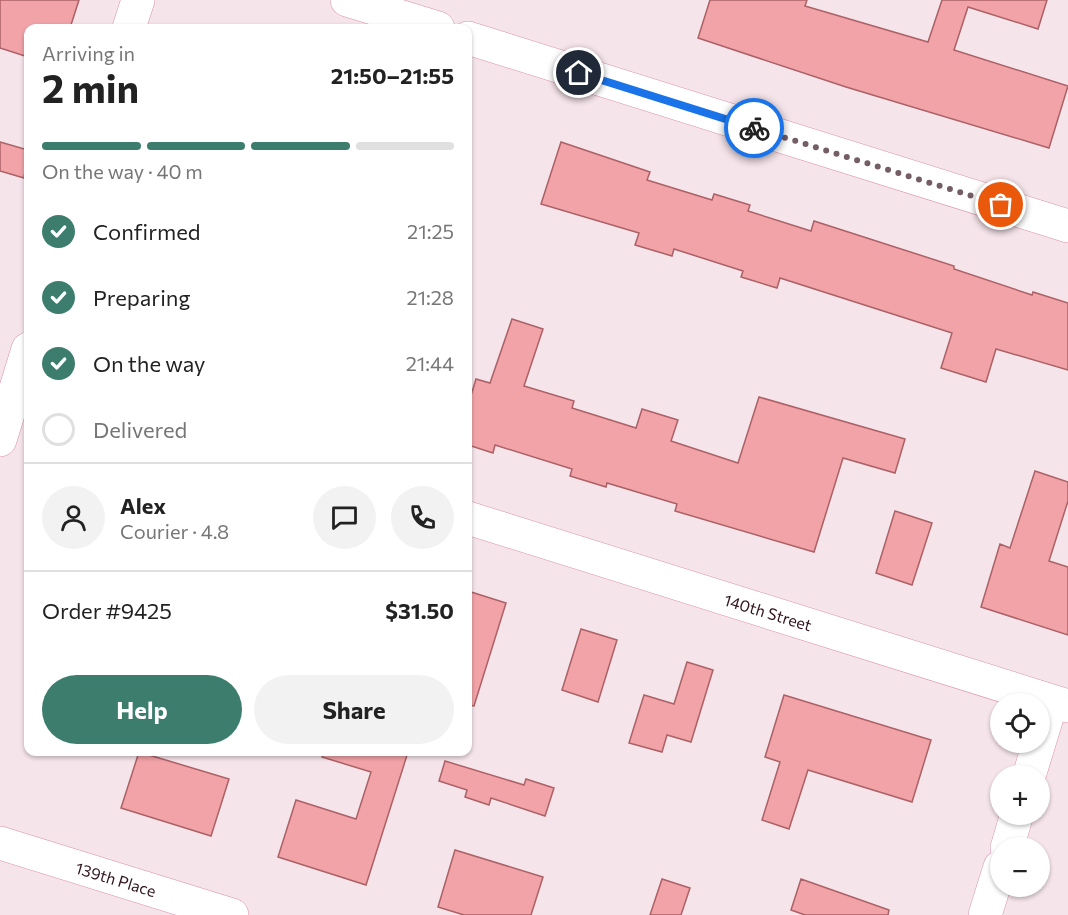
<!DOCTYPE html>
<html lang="en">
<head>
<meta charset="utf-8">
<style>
	:root { --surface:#fff; --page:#f2f2f2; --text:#222; --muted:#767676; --line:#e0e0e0; --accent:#3c7d6e }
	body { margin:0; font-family:Commissioner,sans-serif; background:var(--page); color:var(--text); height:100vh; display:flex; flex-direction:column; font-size:22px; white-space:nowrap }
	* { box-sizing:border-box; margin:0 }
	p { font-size:20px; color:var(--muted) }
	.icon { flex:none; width:33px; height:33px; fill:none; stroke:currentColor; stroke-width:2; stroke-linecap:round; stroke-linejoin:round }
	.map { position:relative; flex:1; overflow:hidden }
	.details { position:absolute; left:24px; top:24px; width:448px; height:732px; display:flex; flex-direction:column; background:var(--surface); border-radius:12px; box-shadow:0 2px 4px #0004 }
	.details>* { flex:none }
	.fabs { position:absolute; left:990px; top:693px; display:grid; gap:12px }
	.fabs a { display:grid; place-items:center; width:60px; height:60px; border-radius:50%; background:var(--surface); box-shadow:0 2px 4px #0004; font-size:30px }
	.pin { position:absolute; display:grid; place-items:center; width:51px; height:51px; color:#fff; margin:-26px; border:3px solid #fff; border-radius:50%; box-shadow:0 2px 6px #0007 }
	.courier { position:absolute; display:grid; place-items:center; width:60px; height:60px; margin:-30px; border:4px solid #1a73e8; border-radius:50%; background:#fff; color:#222; box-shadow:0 2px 8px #0007 }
	.overview em { font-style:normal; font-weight:700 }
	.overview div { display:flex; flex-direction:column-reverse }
	.overview { display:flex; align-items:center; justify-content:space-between; height:102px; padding:0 18px }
	h1 { font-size:39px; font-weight:700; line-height:45px }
	.bar { display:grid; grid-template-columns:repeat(4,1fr); gap:9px 6px; align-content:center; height:72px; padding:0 18px }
	.bar i { height:8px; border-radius:4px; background:var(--line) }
	.bar .active { background:var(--accent) }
	.bar p { grid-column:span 4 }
	.line { display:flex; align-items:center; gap:15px; padding:0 18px; border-top:2px solid var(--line) }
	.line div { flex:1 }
	.round { display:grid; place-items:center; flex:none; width:63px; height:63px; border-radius:32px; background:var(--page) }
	ol { padding:0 18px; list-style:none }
	li { display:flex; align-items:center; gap:18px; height:66px }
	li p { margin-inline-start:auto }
	li .icon { padding:6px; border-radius:50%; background:var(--accent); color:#fff; stroke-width:4 }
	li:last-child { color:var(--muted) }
	li i { width:33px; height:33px; border:3px solid var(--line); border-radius:50% }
	.action { display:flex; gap:12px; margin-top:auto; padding:12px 18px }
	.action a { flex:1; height:69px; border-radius:36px; background:var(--accent); color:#fff; font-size:24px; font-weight:700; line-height:69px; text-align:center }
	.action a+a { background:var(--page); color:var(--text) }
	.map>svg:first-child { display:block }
	.building { fill:#f1a3a8; stroke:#ab6166; stroke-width:1.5 }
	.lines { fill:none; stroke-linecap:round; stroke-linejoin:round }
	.minor-casing { stroke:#db90ac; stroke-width:34 }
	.minor { stroke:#fff; stroke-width:33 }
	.done { stroke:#755d66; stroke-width:6; stroke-dasharray:0 10.8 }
	.route { stroke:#1a73e8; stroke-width:8 }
	.labels { text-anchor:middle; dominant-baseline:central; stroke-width:4.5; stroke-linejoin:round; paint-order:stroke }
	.street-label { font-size:16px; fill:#30141f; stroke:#fff }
</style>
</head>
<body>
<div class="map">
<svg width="1068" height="915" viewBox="0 0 1068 915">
	<rect width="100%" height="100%" fill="#f5e4ea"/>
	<path class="building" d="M0 0H79L70 28H28V57L0 48Z
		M710 0H807L805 6 928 42 942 0H1047L1038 29 968 7 954 50 1068 86 1049 148 846 87 698 38Z
		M0 142 28 150 24 178 0 171Z
		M561 142 650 172 647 180 712 200 714 194 750 205 748 211 811 231 814 221 954 266V269L1032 295 1033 292 1068 303V370L996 349 986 382 941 368 952 333 780 278 777 288 741 277 743 271 674 249 672 256 635 245 639 233 541 204Z
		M512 319 543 329 524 386 574 401 572 408 636 428 642 409 678 420 671 441 738 463 759 397 905 439 895 473 843 458 814 552 675 511 677 504 607 483 606 487 570 476 572 469 495 445 493 453 468 445V405L476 379 490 383Z
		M1035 471 1068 482V501L1049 561 1068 567V635L981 607 1000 544 1010 548Z
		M895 511 932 523 912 585 876 573Z
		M468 591 506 603 474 706 468 705Z
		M581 629 617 640 598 702 562 690Z
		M687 662 713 670 691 742 667 735 662 752 629 743 644 695 674 704Z
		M784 695 931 740 912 802 808 770 789 829 762 820 780 762 765 757Z
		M139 752 229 779 211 836 121 808Z
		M323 752H408L366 885 278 857 296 800 356 819 371 772 322 757Z
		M445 761 524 785 526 779 554 788 545 816 491 798 489 805 465 797 467 790 439 781Z
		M455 850 543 877 531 915H464L438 907Z
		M662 879 690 888 681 915H650Z
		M801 879 889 910 888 915H805L791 910Z"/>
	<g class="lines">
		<g class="minor-casing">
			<path id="minor" d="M347 0 438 28
				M129 28 138 0
				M468 38 1068 226
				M0 440 28 349
				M468 518 1068 706
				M1029 776 1052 701
				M0 843 232 915
				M1007 848 1017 814
				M985 915 1000 867"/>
		</g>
		<use href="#minor" class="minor"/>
	</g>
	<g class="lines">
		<path class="done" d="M754 128 1001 205"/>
		<path class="route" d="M579 73 754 128"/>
	</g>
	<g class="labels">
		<g class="street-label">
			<text transform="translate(768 612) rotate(17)">140th Street</text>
			<text transform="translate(116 879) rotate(17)">139th Place</text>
		</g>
	</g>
</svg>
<div class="fabs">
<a><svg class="icon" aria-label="locate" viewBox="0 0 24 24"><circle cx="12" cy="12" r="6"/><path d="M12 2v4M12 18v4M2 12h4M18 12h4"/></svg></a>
<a>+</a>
<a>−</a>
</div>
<div class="pin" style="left:1001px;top:205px;background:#ea580c"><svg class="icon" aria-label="bag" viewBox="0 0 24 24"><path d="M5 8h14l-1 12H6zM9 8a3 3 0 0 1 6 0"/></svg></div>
<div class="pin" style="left:579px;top:73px;background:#1f2937"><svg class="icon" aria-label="home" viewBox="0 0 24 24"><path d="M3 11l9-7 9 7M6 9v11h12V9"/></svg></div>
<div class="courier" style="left:754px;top:128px"><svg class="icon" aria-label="bike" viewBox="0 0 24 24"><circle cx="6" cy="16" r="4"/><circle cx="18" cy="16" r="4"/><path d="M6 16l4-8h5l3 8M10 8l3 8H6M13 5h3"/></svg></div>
<section class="details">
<div class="overview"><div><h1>2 min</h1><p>Arriving in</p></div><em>21:50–21:55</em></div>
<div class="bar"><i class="active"></i><i class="active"></i><i class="active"></i><i></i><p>On the way · 40 m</p></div>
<ol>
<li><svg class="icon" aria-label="check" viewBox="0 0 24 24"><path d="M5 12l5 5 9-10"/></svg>Confirmed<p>21:25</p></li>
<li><svg class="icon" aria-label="check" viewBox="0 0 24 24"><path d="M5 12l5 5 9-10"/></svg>Preparing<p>21:28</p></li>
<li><svg class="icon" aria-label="check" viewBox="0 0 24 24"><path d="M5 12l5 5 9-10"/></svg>On the way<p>21:44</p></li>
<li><i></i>Delivered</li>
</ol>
<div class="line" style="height:108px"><a class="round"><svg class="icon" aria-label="person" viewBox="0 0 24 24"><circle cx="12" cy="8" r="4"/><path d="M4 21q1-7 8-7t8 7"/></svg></a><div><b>Alex</b><p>Courier · 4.8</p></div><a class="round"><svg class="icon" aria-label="chat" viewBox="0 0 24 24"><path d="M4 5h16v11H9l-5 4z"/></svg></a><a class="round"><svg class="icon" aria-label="phone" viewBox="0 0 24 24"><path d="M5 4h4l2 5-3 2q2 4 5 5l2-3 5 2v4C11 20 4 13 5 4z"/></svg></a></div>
<div class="line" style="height:78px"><div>Order #9425</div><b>$31.50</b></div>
<div class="action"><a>Help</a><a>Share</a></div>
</section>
</div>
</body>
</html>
